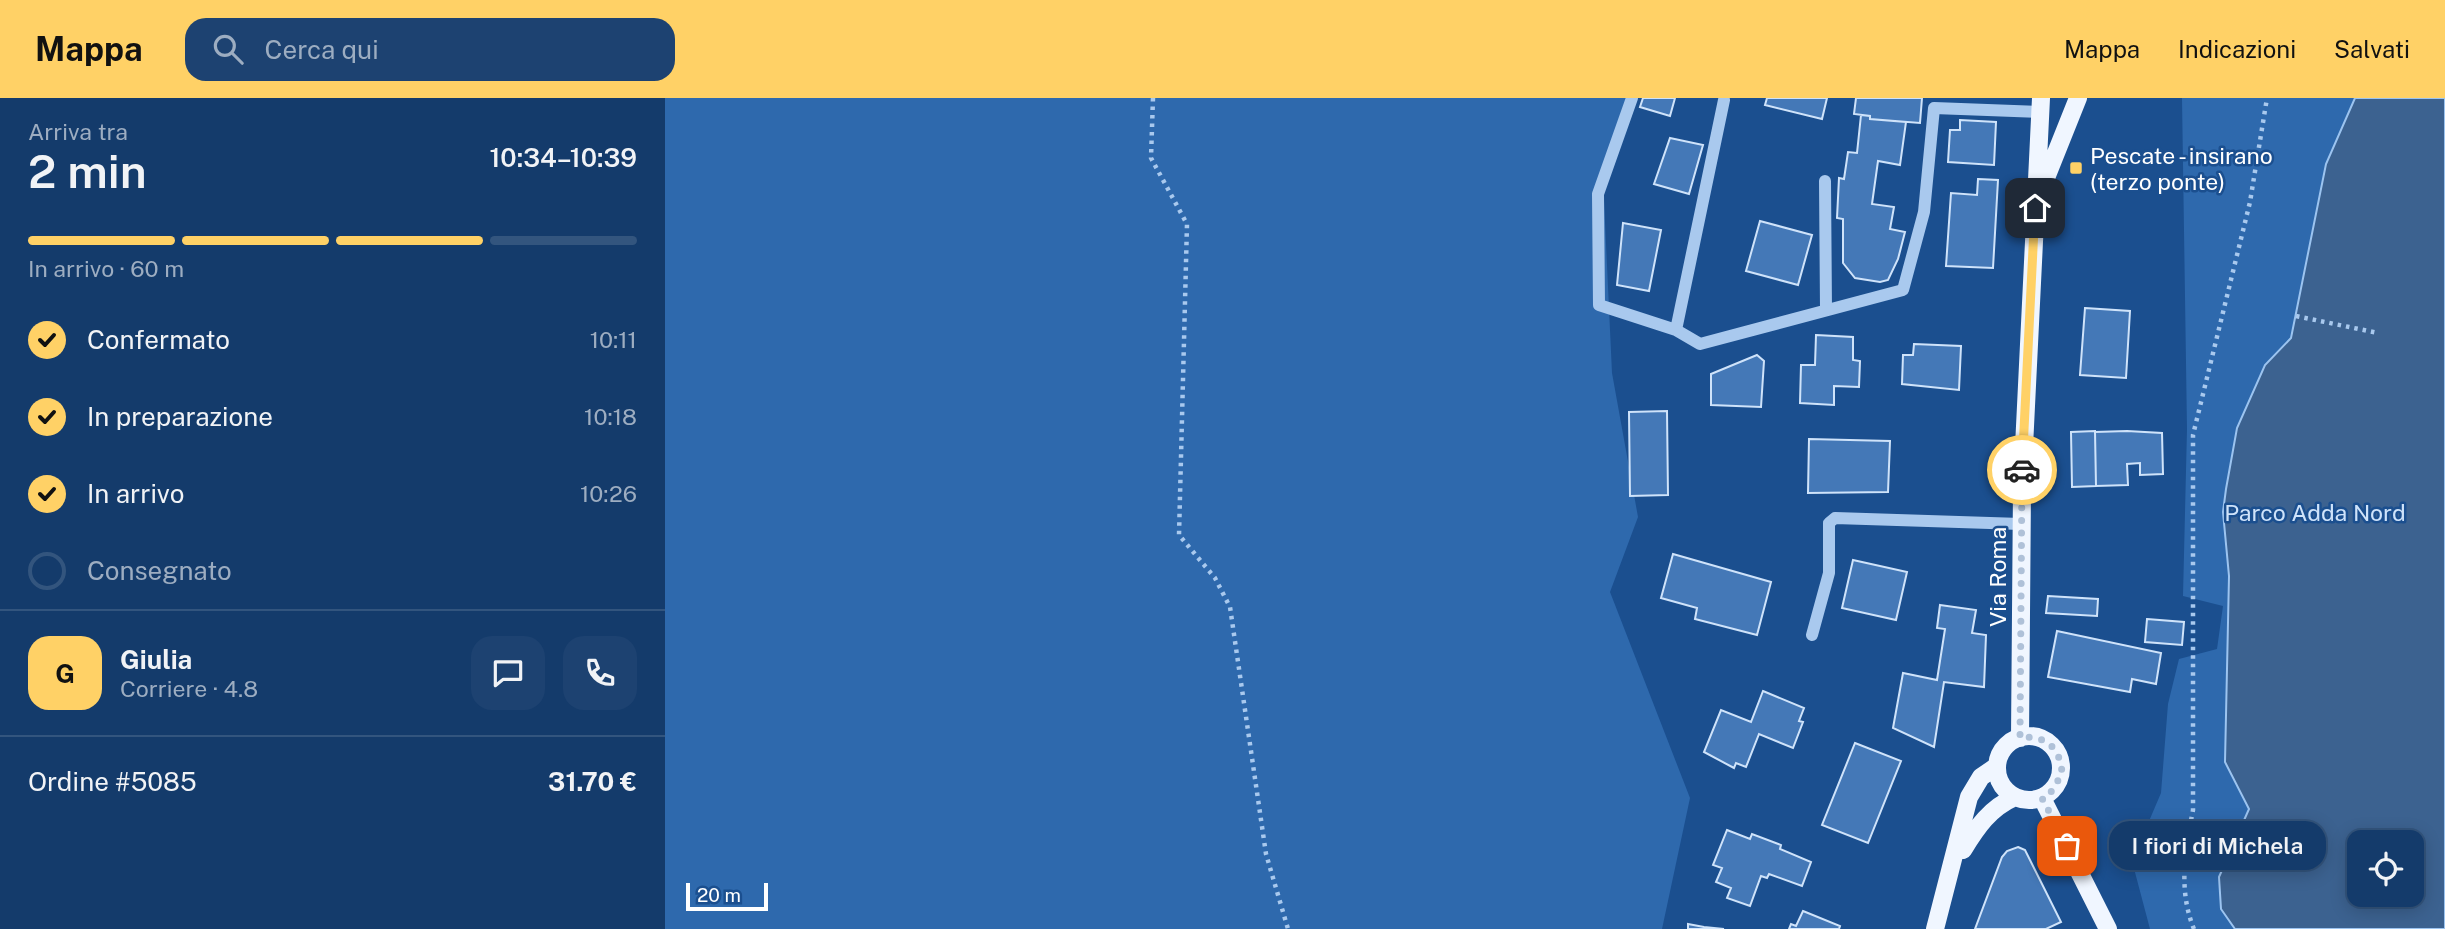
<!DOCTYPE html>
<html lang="it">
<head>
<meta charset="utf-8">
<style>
	:root { --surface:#143b6b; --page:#1d4271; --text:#f1f3f6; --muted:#9dadc1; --line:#33557e; --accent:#ffd166 }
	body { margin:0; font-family:"Public Sans",sans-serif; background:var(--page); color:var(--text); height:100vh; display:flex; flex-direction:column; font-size:26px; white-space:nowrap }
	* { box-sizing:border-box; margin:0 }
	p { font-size:23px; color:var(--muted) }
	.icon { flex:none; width:38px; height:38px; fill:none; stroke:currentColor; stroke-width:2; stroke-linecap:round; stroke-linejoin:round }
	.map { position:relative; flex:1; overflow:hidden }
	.drawer { display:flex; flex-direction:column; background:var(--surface); width:665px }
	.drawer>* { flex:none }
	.tools { position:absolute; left:1682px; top:732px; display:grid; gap:14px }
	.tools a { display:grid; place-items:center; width:77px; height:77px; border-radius:14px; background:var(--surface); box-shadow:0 4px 18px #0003,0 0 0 2px var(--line); font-size:35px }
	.scale { position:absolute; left:21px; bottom:18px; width:82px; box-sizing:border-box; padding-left:7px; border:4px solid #fff; border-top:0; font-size:19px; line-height:24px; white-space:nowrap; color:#fff; -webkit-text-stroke:5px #1b4f8f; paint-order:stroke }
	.pin { position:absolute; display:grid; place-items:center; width:60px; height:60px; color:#fff; margin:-30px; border-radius:14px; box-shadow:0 4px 10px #0006 }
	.courier { position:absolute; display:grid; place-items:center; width:70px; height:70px; margin:-35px; border:5px solid #ffd166; border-radius:50%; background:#fff; color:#222; box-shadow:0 2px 9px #0007 }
	.bubble { position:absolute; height:49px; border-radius:21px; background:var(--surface); box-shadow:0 4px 18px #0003,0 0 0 2px var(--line); font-size:23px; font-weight:600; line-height:49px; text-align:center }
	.head em { font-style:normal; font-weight:600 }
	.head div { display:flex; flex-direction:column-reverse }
	.head { display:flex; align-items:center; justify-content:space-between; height:119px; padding:0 28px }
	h1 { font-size:46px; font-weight:600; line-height:52px }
	.bar { display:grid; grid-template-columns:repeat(4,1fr); gap:10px 7px; align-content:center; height:84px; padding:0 28px }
	.bar i { height:9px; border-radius:5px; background:var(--line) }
	.bar .current { background:var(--accent) }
	.bar p { grid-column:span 4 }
	.line { display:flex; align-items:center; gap:18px; padding:0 28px; border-top:2px solid var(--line) }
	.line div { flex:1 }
	.round { display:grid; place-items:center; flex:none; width:74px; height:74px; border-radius:21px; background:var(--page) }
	ol { padding:0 28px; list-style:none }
	li { display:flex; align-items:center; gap:21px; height:77px }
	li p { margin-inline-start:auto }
	li .icon { padding:7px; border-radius:50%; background:var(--accent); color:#111; stroke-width:4 }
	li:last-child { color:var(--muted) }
	li i { width:38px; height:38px; border:4px solid var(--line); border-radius:50% }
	header { display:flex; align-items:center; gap:42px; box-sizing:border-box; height:98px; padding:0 35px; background:var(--accent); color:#111 }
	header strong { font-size:33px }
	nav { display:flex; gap:38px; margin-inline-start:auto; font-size:24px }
	.search { width:490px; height:63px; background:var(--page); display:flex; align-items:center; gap:18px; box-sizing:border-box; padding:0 24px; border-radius:21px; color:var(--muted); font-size:26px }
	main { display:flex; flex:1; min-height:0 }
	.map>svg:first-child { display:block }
	.green { fill:#2e69ad; fill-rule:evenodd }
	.water { fill:#3c6290; stroke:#9cc4f0; stroke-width:2; fill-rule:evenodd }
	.building { fill:#4478b7; stroke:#cfe3fa; stroke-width:2 }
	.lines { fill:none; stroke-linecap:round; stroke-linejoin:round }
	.path { stroke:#a9c9ee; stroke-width:4.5; stroke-dasharray:3.5 5; stroke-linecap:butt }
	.minor { stroke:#a9c9ee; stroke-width:12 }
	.major { stroke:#f0f6ff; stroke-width:18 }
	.done { stroke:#afc1d8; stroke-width:7; stroke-dasharray:0 12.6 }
	.route { stroke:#ffd166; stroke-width:9 }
	.poi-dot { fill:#ffd166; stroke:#1b4f8f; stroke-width:2.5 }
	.labels { text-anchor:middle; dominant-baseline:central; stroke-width:5; stroke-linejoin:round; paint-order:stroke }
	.poi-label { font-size:23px; fill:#fff; stroke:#1b4f8f; text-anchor:start }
	.park-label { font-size:23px; fill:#cfe3fa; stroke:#1b4f8f }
	.street-label { font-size:23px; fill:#fff; stroke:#1b4f8f }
</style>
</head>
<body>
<header>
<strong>Mappa</strong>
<div class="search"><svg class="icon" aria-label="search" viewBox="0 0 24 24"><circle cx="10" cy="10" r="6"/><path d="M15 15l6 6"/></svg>Cerca qui</div>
<nav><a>Mappa</a><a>Indicazioni</a><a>Salvati</a></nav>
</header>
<main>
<section class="drawer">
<div class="head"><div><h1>2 min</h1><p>Arriva tra</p></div><em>10:34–10:39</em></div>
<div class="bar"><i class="current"></i><i class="current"></i><i class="current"></i><i></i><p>In arrivo · 60 m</p></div>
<ol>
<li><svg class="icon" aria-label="check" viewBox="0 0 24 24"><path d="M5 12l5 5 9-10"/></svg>Confermato<p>10:11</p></li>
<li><svg class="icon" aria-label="check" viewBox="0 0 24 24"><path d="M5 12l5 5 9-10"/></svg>In preparazione<p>10:18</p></li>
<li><svg class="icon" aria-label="check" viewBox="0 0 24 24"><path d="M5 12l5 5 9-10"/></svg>In arrivo<p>10:26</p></li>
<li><i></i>Consegnato</li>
</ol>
<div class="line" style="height:126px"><b class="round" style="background:var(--accent);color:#111">G</b><div><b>Giulia</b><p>Corriere · 4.8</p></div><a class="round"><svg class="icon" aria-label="chat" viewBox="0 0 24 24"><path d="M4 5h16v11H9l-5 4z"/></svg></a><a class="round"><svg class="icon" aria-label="phone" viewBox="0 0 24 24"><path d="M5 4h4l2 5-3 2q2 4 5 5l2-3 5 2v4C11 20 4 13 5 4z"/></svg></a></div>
<div class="line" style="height:91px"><div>Ordine #5085</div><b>31.70 €</b></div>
</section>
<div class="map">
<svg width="1780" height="831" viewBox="0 0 1780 831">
	<rect width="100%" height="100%" fill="#1b4f8f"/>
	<path class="green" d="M0 0H964L938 81 947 275 973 419 945 494 1025 700 997 831H0Z
		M1517 0H1780V831H1485L1467 763 1496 695 1503 606 1514 561 1552 551 1558 508 1518 498 1522 331ZM1694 744H1746V796H1694Z"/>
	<path class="water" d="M1690 0H1780V831H1570L1556 811 1554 779 1584 711 1560 664 1564 478 1558 414 1561 391 1572 330 1600 267 1626 240 1661 66ZM1694 744H1746V796H1694Z"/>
	<path class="building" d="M978 0H1010L1005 18 975 9Z
		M1102 0H1162L1157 21 1100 7Z
		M1191 0H1257L1255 25 1205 21V18L1189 16Z
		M1196 17 1205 18V21L1241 24 1235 67 1213 63 1207 106 1229 109 1225 131 1240 134 1233 161 1223 182 1215 184 1190 180 1178 165V121L1172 120 1174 80 1179 81 1183 54 1192 55Z
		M1295 22 1331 24 1329 67 1283 64 1285 32H1295Z
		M1005 40 1038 47 1024 96 989 86Z
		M1313 81 1333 82 1328 170 1281 168 1286 95 1312 97Z
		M1095 123 1147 137 1133 187 1081 173Z
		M958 125 996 132 984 193 952 187Z
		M1420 210 1465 213 1461 280 1415 277Z
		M1151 237 1188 239V262L1195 263 1194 289 1169 288V307L1135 305 1136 267H1150Z
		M1249 246 1296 248 1294 292 1237 286 1238 257H1248Z
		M1092 257 1099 263 1096 309 1046 307V276Z
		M1002 313 1003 397 965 398 964 314Z
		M1430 333 1431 388 1407 389 1406 334Z
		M1462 333 1497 335 1498 376 1475 377V365L1462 366 1463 387 1431 388 1430 334Z
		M1144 341 1225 343 1223 394 1143 395Z
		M1008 456 1106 484 1092 537 1030 521 1032 510 996 500Z
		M1188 462 1242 474 1231 522 1177 510Z
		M1383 498 1433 501 1432 518 1381 515Z
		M1275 507 1311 512 1307 535 1321 537 1319 589 1279 584 1269 649 1228 630 1238 575 1272 582 1280 531 1272 530Z
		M1482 521 1519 524 1517 547 1480 544Z
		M1392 533 1496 555 1491 586 1467 581 1465 594 1383 579Z
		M1098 593 1139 610 1134 623 1138 624 1128 650 1094 636 1081 669 1071 665 1069 670 1039 654 1056 612 1086 624Z
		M1190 645 1236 663 1203 745 1157 727Z
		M1062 732 1085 741 1087 736 1116 747 1115 751 1146 764 1137 788 1104 776 1102 780 1096 778 1085 808 1062 800 1066 790 1051 784 1057 770 1048 767Z
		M1353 749 1360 752 1396 824 1381 831H1310L1337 759 1342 753Z
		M1138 813 1175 828 1174 831H1124L1126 826 1131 828Z
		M1023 826 1039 829 1059 831H1023Z"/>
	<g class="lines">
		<path class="path" d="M488 0 486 60 522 126 514 437 550 480 565 509 601 756 623 831
			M1631 218 1713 235
			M1529 831C1513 792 1520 753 1528 712V337L1585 104 1602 0"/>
		<path class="minor" d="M967 0 933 96 934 207 1011 232
			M1059 2 1011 232 1035 246 1238 192 1259 114 1269 10 1375 14
			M1160 83 1161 212
			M1147 537 1164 475V425L1170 420 1356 426"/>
		<path class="major" d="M1377 90 1413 0
			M1332 670a32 32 0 1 1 64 0a32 32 0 1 1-64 0Z
			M1355 640 1357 390 1376 0
			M1377 700 1443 831
			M1298 752C1312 729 1325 710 1350 699
			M1270 831 1304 699 1316 679 1332 668"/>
	</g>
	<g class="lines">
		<path class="done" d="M1357 372 1355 640C1380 636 1396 650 1397 676L1386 694 1377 700 1402 748"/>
		<path class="route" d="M1357 372 1370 110"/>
	</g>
	<rect class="poi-dot" x="1404" y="63" width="14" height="14" rx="3.5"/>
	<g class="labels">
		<g class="poi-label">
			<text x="1425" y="57">Pescate - insirano<tspan x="1425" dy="26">(terzo ponte)</tspan></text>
		</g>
		<g class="park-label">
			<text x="1650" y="414">Parco Adda Nord</text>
		</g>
		<g class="street-label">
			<text transform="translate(1332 479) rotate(-90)">Via Roma</text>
		</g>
	</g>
</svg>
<div class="tools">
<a><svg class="icon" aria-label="locate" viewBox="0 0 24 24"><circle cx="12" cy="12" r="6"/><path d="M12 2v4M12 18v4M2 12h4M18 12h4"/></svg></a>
</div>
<div class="scale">20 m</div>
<div class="pin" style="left:1402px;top:748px;background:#ea580c"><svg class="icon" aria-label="bag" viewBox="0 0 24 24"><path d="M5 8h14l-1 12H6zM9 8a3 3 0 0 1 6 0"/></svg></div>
<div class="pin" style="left:1370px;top:110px;background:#1f2937"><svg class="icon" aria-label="home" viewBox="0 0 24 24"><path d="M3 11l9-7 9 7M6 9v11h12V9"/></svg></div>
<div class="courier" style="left:1357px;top:372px"><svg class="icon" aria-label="car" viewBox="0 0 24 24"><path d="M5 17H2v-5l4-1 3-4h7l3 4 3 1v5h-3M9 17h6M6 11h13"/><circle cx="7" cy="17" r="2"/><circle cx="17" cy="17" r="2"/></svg></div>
<div class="bubble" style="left:1444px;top:723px;width:217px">I fiori di Michela</div>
</div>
</main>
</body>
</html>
